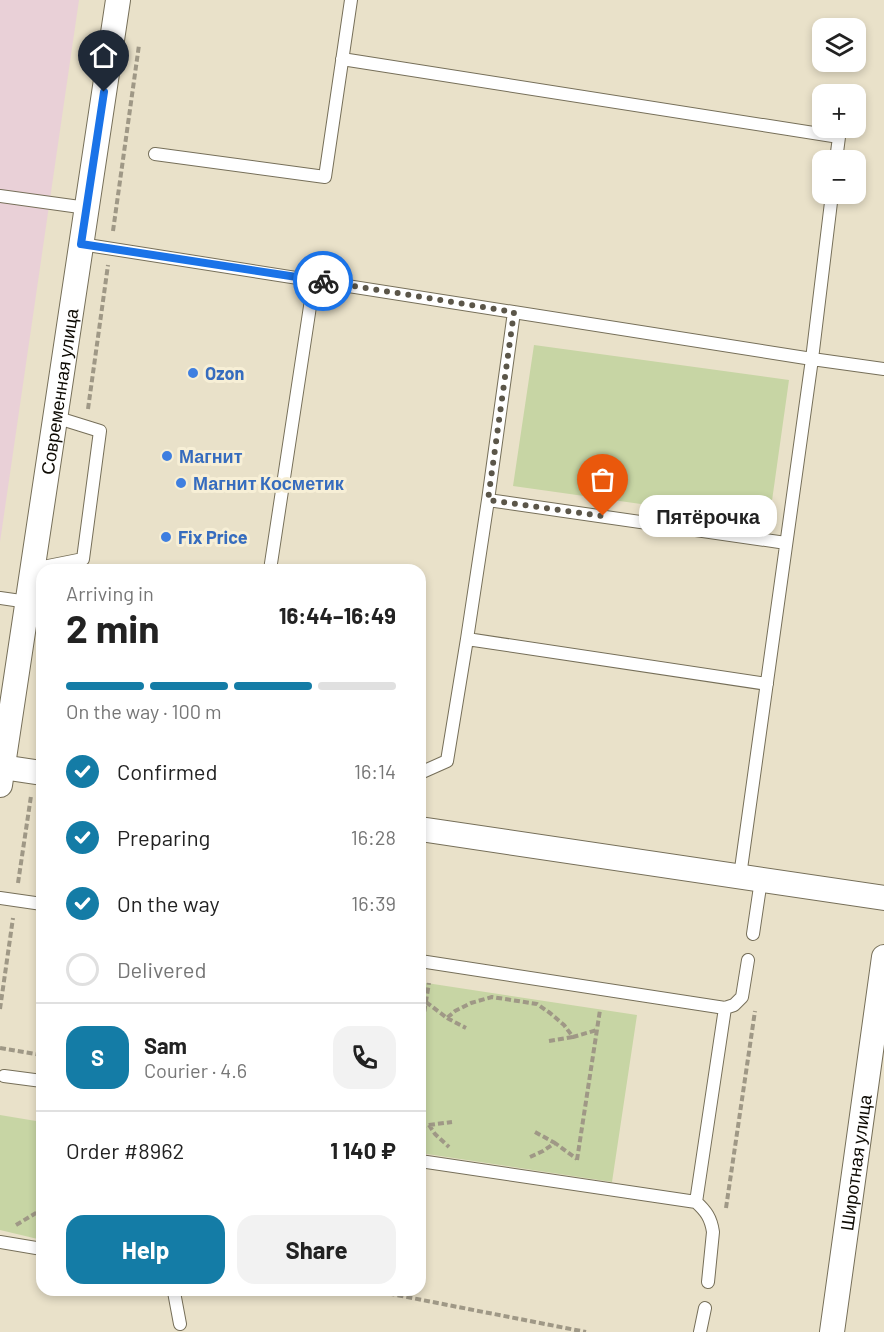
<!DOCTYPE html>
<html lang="en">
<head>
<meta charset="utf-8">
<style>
	:root { --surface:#fff; --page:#f2f2f2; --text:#222; --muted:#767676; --line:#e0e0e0; --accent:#147ca6 }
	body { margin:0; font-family:Barlow,sans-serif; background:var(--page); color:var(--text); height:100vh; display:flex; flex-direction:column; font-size:22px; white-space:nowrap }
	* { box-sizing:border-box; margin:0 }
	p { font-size:20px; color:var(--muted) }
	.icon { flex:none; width:33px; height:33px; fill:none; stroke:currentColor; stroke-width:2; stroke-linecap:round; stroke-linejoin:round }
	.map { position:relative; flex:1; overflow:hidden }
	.drawer { position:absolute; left:36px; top:564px; width:390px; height:732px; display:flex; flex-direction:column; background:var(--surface); border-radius:18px; box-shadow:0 3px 9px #0003 }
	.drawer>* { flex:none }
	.controls { position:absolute; left:812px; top:18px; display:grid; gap:12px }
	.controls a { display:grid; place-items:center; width:54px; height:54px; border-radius:12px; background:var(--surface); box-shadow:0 3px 9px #0003; font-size:30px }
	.pin { position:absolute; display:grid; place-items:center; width:51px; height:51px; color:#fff; margin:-62px -26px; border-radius:50% 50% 50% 0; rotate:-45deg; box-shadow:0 0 6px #0007 }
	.pin .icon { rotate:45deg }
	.courier { position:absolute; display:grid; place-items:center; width:60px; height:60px; margin:-30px; border:4px solid #1a73e8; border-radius:50%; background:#fff; color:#222; box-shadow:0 2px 8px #0007 }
	.bubble { position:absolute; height:42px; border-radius:18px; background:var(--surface); box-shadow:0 3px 9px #0003; font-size:20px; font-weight:700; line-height:42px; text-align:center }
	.summary em { font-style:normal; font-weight:700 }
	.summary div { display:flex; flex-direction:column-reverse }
	.summary { display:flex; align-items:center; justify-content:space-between; height:102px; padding:0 30px }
	h1 { font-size:39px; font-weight:700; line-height:45px }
	.bar { display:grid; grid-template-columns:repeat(4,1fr); gap:9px 6px; align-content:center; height:72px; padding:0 30px }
	.bar i { height:8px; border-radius:4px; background:var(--line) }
	.bar .active { background:var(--accent) }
	.bar p { grid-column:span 4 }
	.line { display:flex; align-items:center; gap:15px; padding:0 30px; border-top:2px solid var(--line) }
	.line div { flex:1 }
	.round { display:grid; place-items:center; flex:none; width:63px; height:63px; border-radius:18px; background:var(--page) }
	ol { padding:0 30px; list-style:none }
	li { display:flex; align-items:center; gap:18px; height:66px }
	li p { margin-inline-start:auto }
	li .icon { padding:6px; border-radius:50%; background:var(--accent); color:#fff; stroke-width:4 }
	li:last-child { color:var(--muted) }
	li i { width:33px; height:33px; border:3px solid var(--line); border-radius:50% }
	.button { display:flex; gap:12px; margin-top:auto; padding:12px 30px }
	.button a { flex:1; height:69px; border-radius:18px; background:var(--accent); color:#fff; font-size:24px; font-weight:700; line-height:69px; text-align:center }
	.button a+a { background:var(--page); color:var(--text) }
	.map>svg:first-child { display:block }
	.education { fill:#e9d0d7 }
	.green { fill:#c7d5a4 }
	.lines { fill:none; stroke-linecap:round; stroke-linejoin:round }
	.service-casing { stroke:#766f59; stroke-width:14 }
	.minor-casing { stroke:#766f59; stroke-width:26 }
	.path { stroke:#9f9886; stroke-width:4; stroke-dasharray:6 3; stroke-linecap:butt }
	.service { stroke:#fff; stroke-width:12 }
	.minor { stroke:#fff; stroke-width:24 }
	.done { stroke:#5b5649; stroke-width:6; stroke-dasharray:0 10.8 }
	.route { stroke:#1a73e8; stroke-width:8 }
	.shop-dot { fill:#3f7fe0; stroke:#f7efd6; stroke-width:2 }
	.labels { text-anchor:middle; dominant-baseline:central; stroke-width:6; stroke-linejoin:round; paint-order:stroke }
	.shop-label { font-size:18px; font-weight:bold; fill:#366cbe; stroke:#f7efd6; text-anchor:start }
	.street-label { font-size:18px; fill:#0e0b04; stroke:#f7efd6 }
</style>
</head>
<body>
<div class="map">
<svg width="884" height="1332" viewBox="0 0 884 1332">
	<rect width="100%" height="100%" fill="#e9e1c9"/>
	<path class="education" d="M0 0H79L0 542Z"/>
	<path class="green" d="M534 345 789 380 769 522 513 486Z
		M420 982 637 1015 612 1182 420 1153Z
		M0 1115 42 1122V1240L0 1230Z"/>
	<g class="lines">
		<g class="service-casing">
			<path id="service" d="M342 59 839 137 836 160
				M155 154 325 177 351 0
				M0 196 87 208
				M81 244 812 359 884 369
				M488 500 514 312
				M33 569 83 559 100 431 55 417
				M270 570 314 280
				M0 598 28 602
				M767 684 467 639 488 500 786 543
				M420 773 447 761 467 639
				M740 876 812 359 832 194
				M0 898 42 904
				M753 934 761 880
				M420 961 725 1008 696 1202 420 1161
				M725 1008 734 1005 742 997 748 960
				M4 1076 42 1081
				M696 1202C706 1211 711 1218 713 1232L708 1282
				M0 1242 42 1249
				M172 1290 174 1292 180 1324
				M700 1332 705 1308"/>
		</g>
		<g class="minor-casing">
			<g id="minor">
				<path d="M2 767 42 773"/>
				<path id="s1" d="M0 785 118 0"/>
				<path d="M420 829 884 898"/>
				<path id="s2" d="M832 1332 884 957"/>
			</g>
		</g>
		<path class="path" d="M113 231 139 45
			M88 409 108 265
			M38 750 42 724
			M18 883 31 796
			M426 1002 447 1018 455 1011 471 1003 492 997 537 1004 550 1013 564 1025 573 1037 597 1030
			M0 1009 13 918
			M447 1018 466 1028
			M420 1038 429 983
			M549 1041 573 1037
			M0 1048 42 1055
			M429 1125 452 1122
			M420 1127 429 1125 435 1134 449 1147
			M535 1132 555 1143
			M530 1157 543 1151 555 1143 577 1159
			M577 1160 600 1010
			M726 1208 755 1011
			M16 1225 36 1213 42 1207
			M371 1290 586 1332"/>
		<use href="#service" class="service"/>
		<use href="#minor" class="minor"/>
	</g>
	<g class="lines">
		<path class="done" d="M323 281 514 312 488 500 603 516"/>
		<path class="route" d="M104 92 81 244 323 281"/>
	</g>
	<g class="shop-dot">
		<circle cx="193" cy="373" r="6"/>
		<circle cx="167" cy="456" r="6"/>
		<circle cx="181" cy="483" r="6"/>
		<circle cx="166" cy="537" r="6"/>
	</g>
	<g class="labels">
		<g class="shop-label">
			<text x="205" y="373">Ozon</text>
			<text x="179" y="456">Магнит</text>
			<text x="193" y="483">Магнит Косметик</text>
			<text x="178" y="537">Fix Price</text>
		</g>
		<g class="street-label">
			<text stroke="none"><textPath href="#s1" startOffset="398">Современная улица</textPath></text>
			<text stroke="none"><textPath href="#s2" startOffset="171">Широтная улица</textPath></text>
		</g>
	</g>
</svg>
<div class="controls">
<a><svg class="icon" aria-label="layers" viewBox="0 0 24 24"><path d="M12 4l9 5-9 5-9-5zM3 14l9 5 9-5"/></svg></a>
<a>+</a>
<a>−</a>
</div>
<div class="pin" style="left:603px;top:516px;background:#ea580c"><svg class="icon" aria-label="bag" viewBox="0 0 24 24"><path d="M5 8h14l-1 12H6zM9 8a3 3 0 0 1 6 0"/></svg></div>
<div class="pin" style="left:104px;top:92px;background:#1f2937"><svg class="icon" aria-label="home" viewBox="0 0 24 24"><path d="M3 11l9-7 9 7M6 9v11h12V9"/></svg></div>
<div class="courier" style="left:323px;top:281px"><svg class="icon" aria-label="bike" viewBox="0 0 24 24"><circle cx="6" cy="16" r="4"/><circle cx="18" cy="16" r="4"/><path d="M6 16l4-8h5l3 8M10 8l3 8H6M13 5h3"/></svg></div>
<div class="bubble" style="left:639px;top:495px;width:138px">Пятёрочка</div>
<section class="drawer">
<div class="summary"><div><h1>2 min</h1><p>Arriving in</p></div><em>16:44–16:49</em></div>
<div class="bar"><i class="active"></i><i class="active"></i><i class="active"></i><i></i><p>On the way · 100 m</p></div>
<ol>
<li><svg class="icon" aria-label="check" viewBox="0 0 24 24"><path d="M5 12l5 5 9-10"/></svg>Confirmed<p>16:14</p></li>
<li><svg class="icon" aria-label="check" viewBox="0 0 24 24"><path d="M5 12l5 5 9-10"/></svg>Preparing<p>16:28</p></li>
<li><svg class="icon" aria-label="check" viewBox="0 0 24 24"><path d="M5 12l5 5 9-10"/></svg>On the way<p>16:39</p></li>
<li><i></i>Delivered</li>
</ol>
<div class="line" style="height:108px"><b class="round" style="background:var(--accent);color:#fff">S</b><div><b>Sam</b><p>Courier · 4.6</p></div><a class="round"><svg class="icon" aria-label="phone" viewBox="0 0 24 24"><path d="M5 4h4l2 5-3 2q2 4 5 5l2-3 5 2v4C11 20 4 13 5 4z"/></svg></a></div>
<div class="line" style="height:78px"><div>Order #8962</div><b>1 140 ₽</b></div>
<div class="button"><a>Help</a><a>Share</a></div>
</section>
</div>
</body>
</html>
